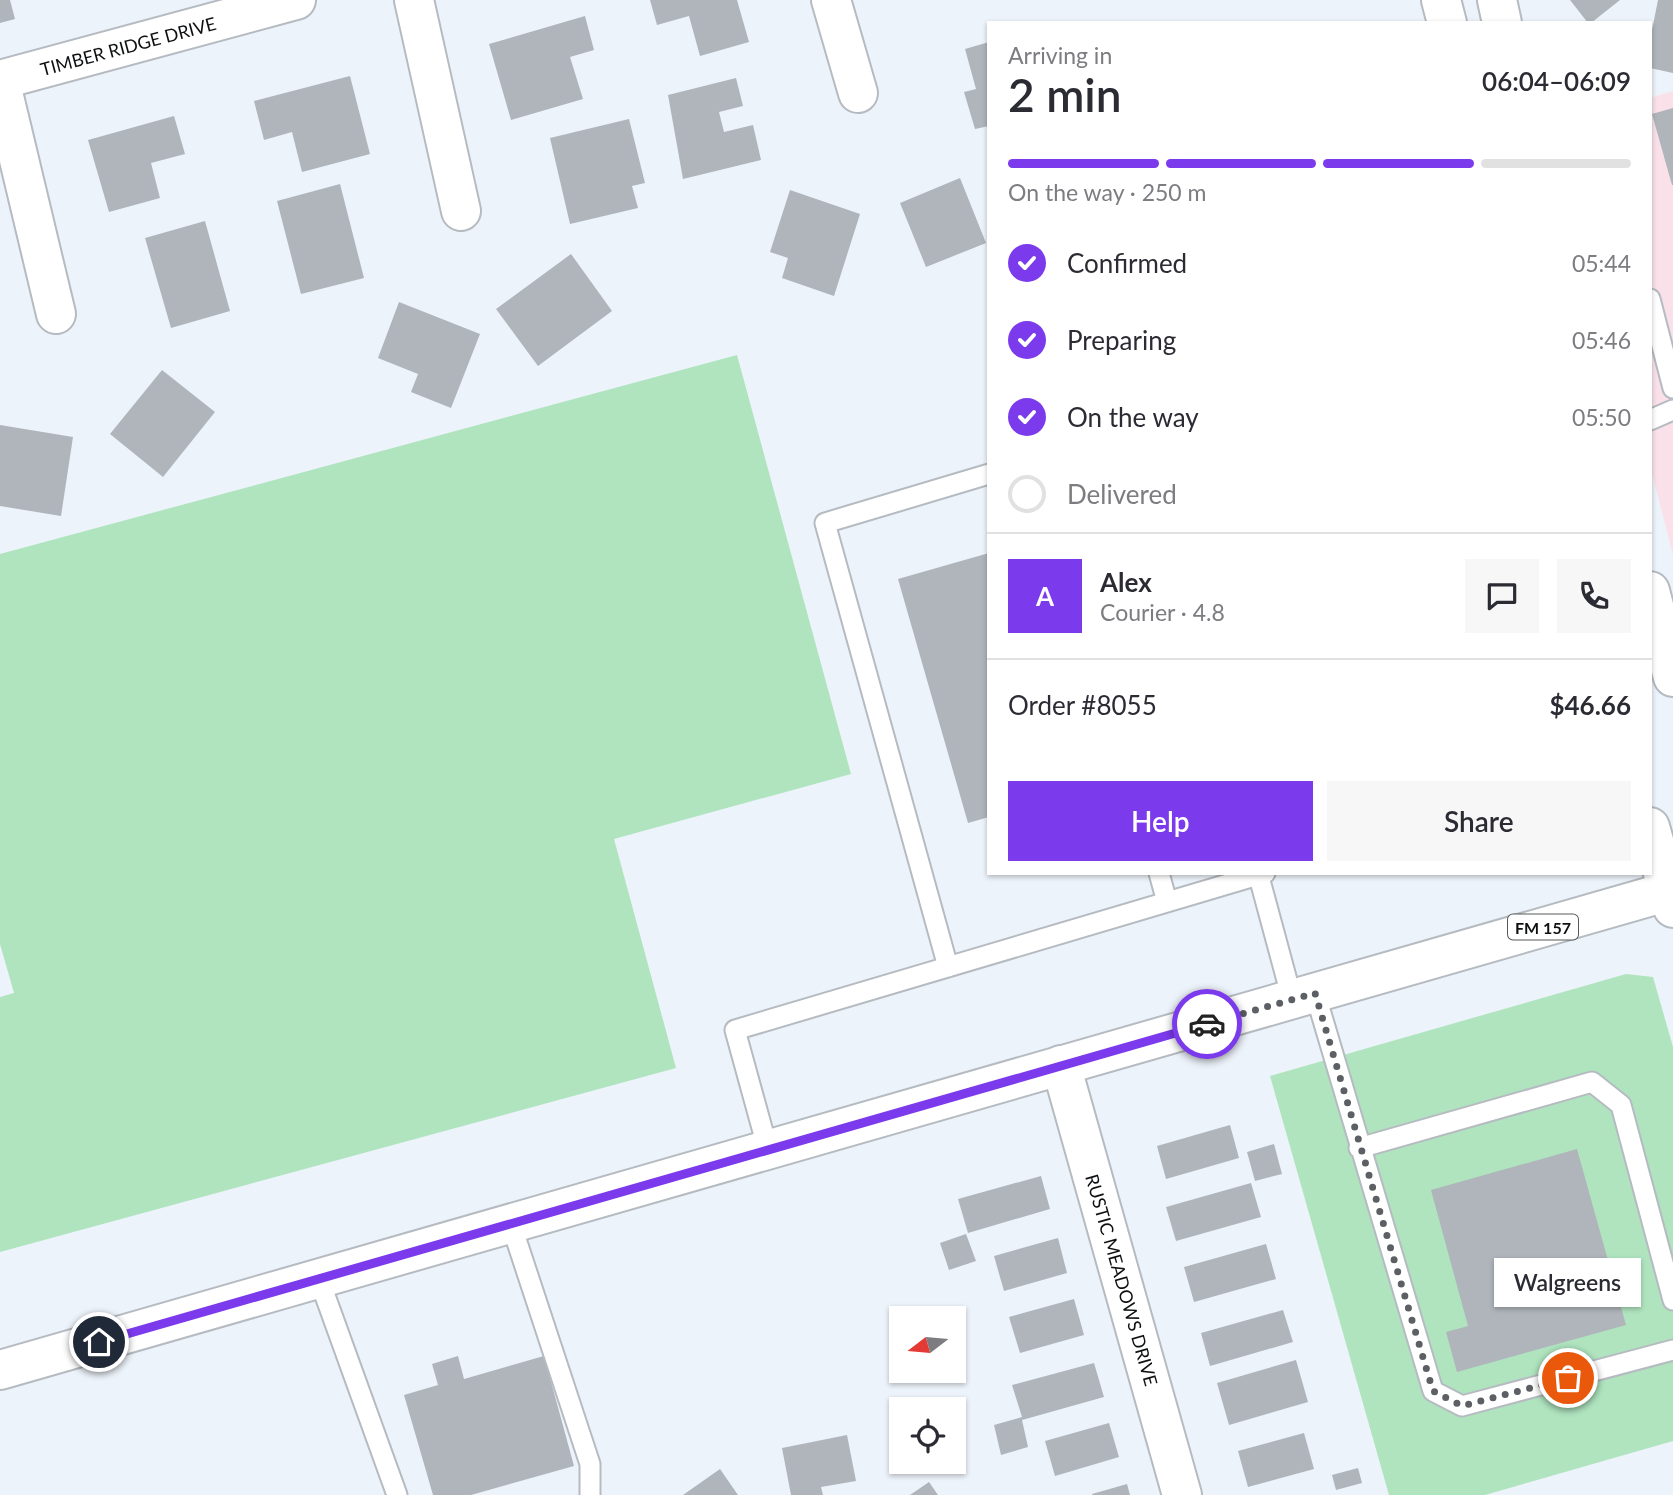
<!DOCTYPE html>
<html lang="en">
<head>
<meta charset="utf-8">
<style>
	:root { --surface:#fff; --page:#f7f7f7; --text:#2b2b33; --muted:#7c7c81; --line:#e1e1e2; --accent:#7c3aed }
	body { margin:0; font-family:Lato,sans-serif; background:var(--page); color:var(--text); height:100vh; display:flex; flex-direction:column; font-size:26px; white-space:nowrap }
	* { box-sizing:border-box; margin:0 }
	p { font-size:23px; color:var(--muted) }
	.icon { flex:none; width:38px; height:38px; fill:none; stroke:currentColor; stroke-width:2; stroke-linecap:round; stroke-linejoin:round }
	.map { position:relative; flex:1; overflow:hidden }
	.sheet { position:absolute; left:987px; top:21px; width:665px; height:854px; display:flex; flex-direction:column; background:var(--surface); border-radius:0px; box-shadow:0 2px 5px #0004 }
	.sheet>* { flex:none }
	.needle { width:46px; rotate:254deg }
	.controls { position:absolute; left:889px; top:1306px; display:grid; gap:14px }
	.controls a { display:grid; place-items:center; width:77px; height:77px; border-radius:0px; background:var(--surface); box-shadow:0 2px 5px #0004; font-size:35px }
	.pin { position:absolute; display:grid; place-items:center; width:60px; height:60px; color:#fff; margin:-30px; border:4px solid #fff; border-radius:50%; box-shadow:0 2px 7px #0007 }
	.courier { position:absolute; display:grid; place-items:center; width:70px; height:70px; margin:-35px; border:5px solid #7c3aed; border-radius:50%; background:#fff; color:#222; box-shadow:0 2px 9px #0007 }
	.bubble { position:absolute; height:49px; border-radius:0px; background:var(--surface); box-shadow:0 2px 5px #0004; font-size:23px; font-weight:600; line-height:49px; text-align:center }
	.summary em { font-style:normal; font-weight:600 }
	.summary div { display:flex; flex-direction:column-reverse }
	.summary { display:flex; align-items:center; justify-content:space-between; height:119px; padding:0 21px }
	h1 { font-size:46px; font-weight:600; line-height:52px }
	.bar { display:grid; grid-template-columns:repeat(4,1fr); gap:10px 7px; align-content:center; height:84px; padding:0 21px }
	.bar i { height:9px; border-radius:5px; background:var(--line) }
	.bar .on { background:var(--accent) }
	.bar p { grid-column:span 4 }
	.line { display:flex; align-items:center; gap:18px; padding:0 21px; border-top:2px solid var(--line) }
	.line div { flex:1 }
	.round { display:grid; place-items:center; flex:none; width:74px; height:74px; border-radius:0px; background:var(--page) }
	ol { padding:0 21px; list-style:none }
	li { display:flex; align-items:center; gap:21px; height:77px }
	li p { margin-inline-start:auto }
	li .icon { padding:7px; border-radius:50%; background:var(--accent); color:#fff; stroke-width:4 }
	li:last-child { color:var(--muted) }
	li i { width:38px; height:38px; border:4px solid var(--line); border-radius:50% }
	.button { display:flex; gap:14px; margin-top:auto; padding:14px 21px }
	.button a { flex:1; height:80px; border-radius:0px; background:var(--accent); color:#fff; font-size:28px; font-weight:600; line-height:80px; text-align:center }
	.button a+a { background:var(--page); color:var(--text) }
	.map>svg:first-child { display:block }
	.commercial { fill:#fae1e9 }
	.green { fill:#afe4bf }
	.building { fill:#afb5bb }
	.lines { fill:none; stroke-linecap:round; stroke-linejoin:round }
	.lane-casing { stroke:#b5bbc1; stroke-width:23 }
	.street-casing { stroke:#b5bbc1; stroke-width:42 }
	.secondary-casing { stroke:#b5bbc1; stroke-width:42 }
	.primary-casing { stroke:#b5bbc1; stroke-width:42 }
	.lane { stroke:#fff; stroke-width:19 }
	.street { stroke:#fff; stroke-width:38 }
	.secondary { stroke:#fff; stroke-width:38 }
	.primary { stroke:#fff; stroke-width:38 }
	.done { stroke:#5c5f63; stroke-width:7; stroke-dasharray:0 12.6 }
	.route { stroke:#7c3aed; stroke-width:9 }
	.labels { text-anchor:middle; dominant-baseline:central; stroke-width:6; stroke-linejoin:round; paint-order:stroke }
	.shield { fill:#fff; stroke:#565859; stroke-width:2 }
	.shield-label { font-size:16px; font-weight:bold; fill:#0e1012 }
	.street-label { font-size:18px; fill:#0e1012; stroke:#fff }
</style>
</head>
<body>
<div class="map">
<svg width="1673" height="1495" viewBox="0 0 1673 1495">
	<rect width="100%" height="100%" fill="#edf3fa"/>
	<path class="commercial" d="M1673 91V555L1650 466V98Z"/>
	<path class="green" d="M737 355 851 774 614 839 676 1068 0 1252V997L14 993 0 944V554Z
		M1626 974 1653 977 1673 1047V1441L1485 1495H1389L1270 1076Z"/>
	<path class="building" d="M0 0H10L15 19 0 23Z
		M650 0H737L749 42 700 56 689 16 657 25Z
		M1570 0H1620L1591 23H1588Z
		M1658 0H1673V73L1650 68V40Z
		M585 16 594 50 570 57 583 99 511 120 489 44Z
		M989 42V126L975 129 964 92 976 89 965 49Z
		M350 76 370 154 302 172 292 132 264 140 254 101Z
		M736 78 743 106 719 112 724 132 753 125 761 160 683 179 668 95Z
		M1673 108V185H1672L1652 114Z
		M174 116 185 154 151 163 160 198 109 212 88 140Z
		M629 119 645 183 632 186 638 208 570 224 550 138Z
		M960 178 986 243 926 267 900 203Z
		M340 184 364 278 301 294 277 201Z
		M790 190 860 214 834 296 782 278 788 258 770 252Z
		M205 221 230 311 171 328 145 238Z
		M571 254 612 311 538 366 496 309Z
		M399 302 480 334 451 408 411 392 418 374 378 358Z
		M162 370 215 412 163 477 110 434Z
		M0 425 73 437 61 516 0 506Z
		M989 553V817L968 823 898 579Z
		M1230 1125 1239 1158 1166 1179 1157 1146Z
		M1274 1144 1282 1174 1255 1181 1247 1152Z
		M1577 1149 1626 1325 1457 1372 1446 1332 1468 1326 1431 1190Z
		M1041 1176 1050 1209 968 1233 958 1199Z
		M1251 1183 1261 1217 1176 1241 1166 1207Z
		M966 1234 976 1261 949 1270 940 1243Z
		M1058 1238 1067 1273 1004 1291 994 1256Z
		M1266 1244 1276 1279 1194 1302 1184 1267Z
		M1074 1299 1084 1335 1020 1353 1009 1317Z
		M1283 1310 1293 1342 1210 1366 1201 1333Z
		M458 1356 464 1379 544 1356 574 1466 471 1495H433L404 1395 438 1385 432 1364Z
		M1296 1360 1308 1402 1229 1425 1217 1383Z
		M1094 1363 1104 1397 1022 1420 1028 1447 1001 1455 994 1425 1022 1417 1012 1385Z
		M1109 1423 1119 1457 1055 1476 1045 1441Z
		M1304 1433 1314 1469 1248 1487 1238 1451Z
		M847 1435 856 1481 821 1487 823 1495H791L782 1448Z
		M1358 1468 1362 1483 1336 1490 1332 1475Z
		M720 1469 738 1495H683Z
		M929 1482 938 1495H910Z
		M1127 1484 1130 1495H1092V1494Z"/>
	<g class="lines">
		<g class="lane-casing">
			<path id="lane" d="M1650 299 1673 388
				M1650 420 1673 410
				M1159 873 1167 902
				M1258 873 1292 999
				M948 967 825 523 989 474
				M1315 993 1433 1391 1462 1406 1673 1350
				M1359 1148 1592 1082 1621 1105 1673 1300
				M768 1150 735 1030 1265 873
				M511 1224 590 1464V1495
				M319 1279 397 1495"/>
		</g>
		<g class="street-casing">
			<path id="street" d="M414 0 461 211
				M831 0 858 93
				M0 80 296 0
				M0 80 56 314
				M1061 1065 1182 1495"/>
		</g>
		<g class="secondary-casing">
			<path id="secondary" d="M1441 0 1447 23
				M1497 0 1502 23
				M1650 591 1673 677
				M1650 827 1673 908"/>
		</g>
		<g class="primary-casing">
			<path id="primary" d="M0 1370 1673 890"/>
		</g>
		<use href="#lane" class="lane"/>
		<use href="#street" class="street"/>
		<use href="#secondary" class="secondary"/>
		<use href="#primary" class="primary"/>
	</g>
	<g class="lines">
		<path class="done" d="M1207 1024 1315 993 1433 1391 1462 1406 1568 1378"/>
		<path class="route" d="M99 1342 1207 1024"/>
	</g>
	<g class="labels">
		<rect class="shield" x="1508" y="914.5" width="70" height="25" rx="5"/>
		<g class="shield-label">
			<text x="1543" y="927">FM 157</text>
		</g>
		<g class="street-label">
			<text transform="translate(128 46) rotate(-15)">TIMBER RIDGE DRIVE</text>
			<text transform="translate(1122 1280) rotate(74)">RUSTIC MEADOWS DRIVE</text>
		</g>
	</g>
</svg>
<div class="controls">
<a><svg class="needle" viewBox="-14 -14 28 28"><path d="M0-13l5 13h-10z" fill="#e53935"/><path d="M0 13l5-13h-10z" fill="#7c7c81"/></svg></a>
<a><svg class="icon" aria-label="locate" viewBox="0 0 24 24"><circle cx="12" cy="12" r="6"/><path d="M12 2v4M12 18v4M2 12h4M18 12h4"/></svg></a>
</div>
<div class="pin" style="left:1568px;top:1378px;background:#ea580c"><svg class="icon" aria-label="bag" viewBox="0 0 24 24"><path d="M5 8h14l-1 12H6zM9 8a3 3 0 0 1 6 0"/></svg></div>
<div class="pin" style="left:99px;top:1342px;background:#1f2937"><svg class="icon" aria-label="home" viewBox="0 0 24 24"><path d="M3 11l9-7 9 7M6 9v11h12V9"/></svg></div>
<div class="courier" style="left:1207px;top:1024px"><svg class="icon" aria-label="car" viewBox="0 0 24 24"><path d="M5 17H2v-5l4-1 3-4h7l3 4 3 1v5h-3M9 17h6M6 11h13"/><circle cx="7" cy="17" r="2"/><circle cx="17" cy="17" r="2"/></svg></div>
<div class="bubble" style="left:1494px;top:1258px;width:147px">Walgreens</div>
<section class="sheet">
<div class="summary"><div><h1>2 min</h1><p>Arriving in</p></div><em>06:04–06:09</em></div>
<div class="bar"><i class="on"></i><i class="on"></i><i class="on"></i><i></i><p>On the way · 250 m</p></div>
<ol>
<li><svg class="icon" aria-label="check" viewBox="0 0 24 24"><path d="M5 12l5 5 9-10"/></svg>Confirmed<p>05:44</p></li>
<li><svg class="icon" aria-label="check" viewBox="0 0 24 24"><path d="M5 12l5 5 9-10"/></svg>Preparing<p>05:46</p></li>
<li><svg class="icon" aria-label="check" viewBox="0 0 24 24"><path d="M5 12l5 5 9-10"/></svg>On the way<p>05:50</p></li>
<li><i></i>Delivered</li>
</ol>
<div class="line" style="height:126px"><b class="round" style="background:var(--accent);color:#fff">A</b><div><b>Alex</b><p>Courier · 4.8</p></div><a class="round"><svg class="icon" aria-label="chat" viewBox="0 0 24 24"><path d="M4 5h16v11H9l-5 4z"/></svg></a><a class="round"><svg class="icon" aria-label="phone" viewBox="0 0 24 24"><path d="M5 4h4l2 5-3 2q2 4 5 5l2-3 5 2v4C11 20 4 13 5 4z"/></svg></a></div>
<div class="line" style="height:91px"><div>Order #8055</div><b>$46.66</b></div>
<div class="button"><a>Help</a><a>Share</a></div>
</section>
</div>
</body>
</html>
